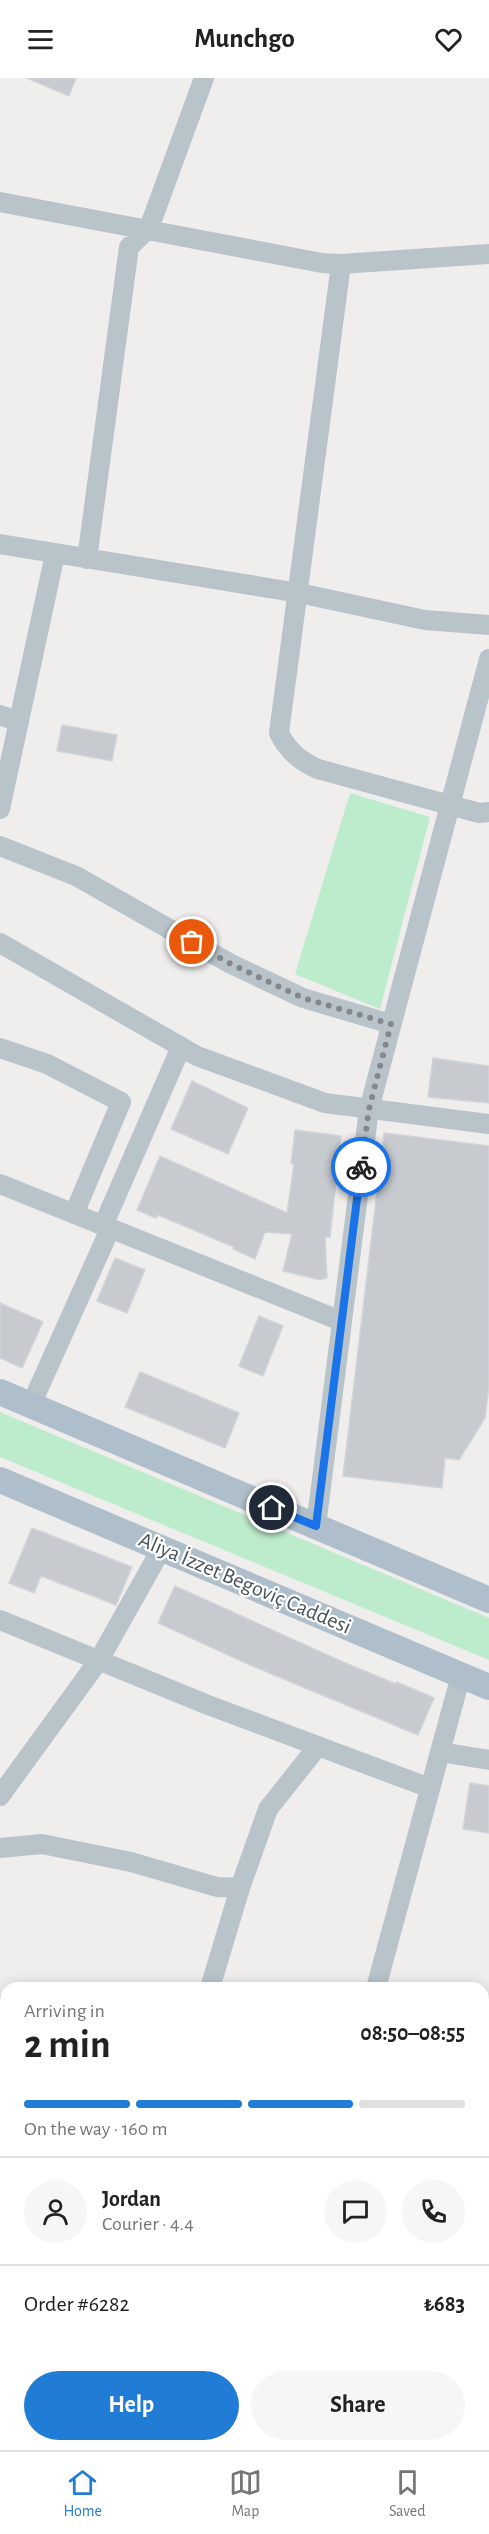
<!DOCTYPE html>
<html lang="en">
<head>
<meta charset="utf-8">
<style>
	:root { --surface:#fff; --page:#f6f6f6; --text:#222; --muted:#767676; --line:#e0e0e0; --accent:#217cd6 }
	body { margin:0; font-family:"Alegreya Sans",sans-serif; background:var(--page); color:var(--text); height:100vh; display:flex; flex-direction:column; font-size:22px; white-space:nowrap }
	* { box-sizing:border-box; margin:0 }
	p { font-size:20px; color:var(--muted) }
	.icon { flex:none; width:33px; height:33px; fill:none; stroke:currentColor; stroke-width:2; stroke-linecap:round; stroke-linejoin:round }
	.map { position:relative; flex:1; overflow:hidden }
	.details { position:absolute; left:0px; top:1904px; width:489px; height:470px; display:flex; flex-direction:column; background:var(--surface); border-radius:18px 18px 0 0; box-shadow:0 3px 15px #0003 }
	.details>* { flex:none }
	.pin { position:absolute; display:grid; place-items:center; width:51px; height:51px; color:#fff; margin:-26px; border:3px solid #fff; border-radius:50%; box-shadow:0 2px 6px #0007 }
	.courier { position:absolute; display:grid; place-items:center; width:60px; height:60px; margin:-30px; border:4px solid #1a73e8; border-radius:50%; background:#fff; color:#222; box-shadow:0 2px 8px #0007 }
	.headline em { font-style:normal; font-weight:700 }
	.headline div { display:flex; flex-direction:column-reverse }
	.headline { display:flex; align-items:center; justify-content:space-between; height:102px; padding:0 24px }
	h1 { font-size:39px; font-weight:700; line-height:45px }
	.bar { display:grid; grid-template-columns:repeat(4,1fr); gap:9px 6px; align-content:center; height:72px; padding:0 24px }
	.bar i { height:8px; border-radius:4px; background:var(--line) }
	.bar .on { background:var(--accent) }
	.bar p { grid-column:span 4 }
	.line { display:flex; align-items:center; gap:15px; padding:0 24px; border-top:2px solid var(--line) }
	.line div { flex:1 }
	.round { display:grid; place-items:center; flex:none; width:63px; height:63px; border-radius:32px; background:var(--page) }
	.primary-button { display:flex; gap:12px; margin-top:auto; padding:12px 24px }
	.primary-button a { flex:1; height:69px; border-radius:36px; background:var(--accent); color:#fff; font-size:24px; font-weight:700; line-height:69px; text-align:center }
	.primary-button a+a { background:var(--page); color:var(--text) }
	header { display:flex; justify-content:space-between; align-items:center; height:78px; padding:0 24px; background:var(--surface); font-size:27px; font-weight:700 }
	.dock { display:flex; justify-content:space-around; align-items:center; height:84px; border-top:2px solid var(--line); background:var(--surface); font-size:16px; color:var(--muted) }
	.dock a { display:grid; justify-items:center; gap:3px }
	.dock .on { color:var(--accent) }
	.map>svg:first-child { display:block }
	.green { fill:#bdeccc }
	.building { fill:#c7cbd0; stroke:#d1d4d9; stroke-width:1.5 }
	.lines { fill:none; stroke-linecap:round; stroke-linejoin:round }
	.minor { stroke:#b9c3ca; stroke-width:20 }
	.major { stroke:#aebfcb; stroke-width:26 }
	.done { stroke:#82888d; stroke-width:6; stroke-dasharray:0 10.8 }
	.route { stroke:#1a73e8; stroke-width:8 }
	.labels { text-anchor:middle; dominant-baseline:central; stroke-width:4.5; stroke-linejoin:round; paint-order:stroke }
	.street-label { font-size:22px; fill:#46525a; stroke:#fff }
</style>
</head>
<body>
<header><svg class="icon" aria-label="menu" viewBox="0 0 24 24"><path d="M4 6h16M4 12h16M4 18h16"/></svg>Munchgo<svg class="icon" aria-label="heart" viewBox="0 0 24 24"><path d="M12 20l-8-8c-3-5 5-10 8-4 3-6 11-1 8 4z"/></svg></header>
<div class="map">
<svg width="489" height="2372" viewBox="0 0 489 2372">
	<rect width="100%" height="100%" fill="#f0eded"/>
	<path class="green" d="M350 715 430 739 380 931 295 896Z
		M0 1334 489 1540V1582L0 1379Z"/>
	<path class="building" d="M27 0H76L69 18Z
		M62 647 117 657 112 683 57 673Z
		M433 980 489 988V1025L428 1019Z
		M192 1003 248 1030 228 1076 171 1051Z
		M295 1052 341 1058 330 1159H325L327 1200 320 1202 283 1193 292 1156 265 1154 255 1181 233 1171 234 1169 158 1137 156 1140 137 1132 160 1078 287 1135 294 1086H291Z
		M384 1055 489 1068V1307L485 1340 459 1382 445 1380 442 1410 343 1398Z
		M115 1180 145 1192 127 1235 97 1223Z
		M0 1225 43 1244 22 1290 0 1280Z
		M259 1238 283 1248 263 1298 239 1288Z
		M140 1294 239 1335 225 1370 125 1329Z
		M32 1450 132 1489 116 1527 41 1498 34 1515 9 1505Z
		M175 1508 343 1584 396 1606 397 1604 434 1620 418 1657 250 1587 158 1545Z
		M470 1705 489 1708V1755L463 1751Z"/>
	<g class="lines">
		<path class="minor" d="M0 124 322 185 341 186 489 176
			M341 186 279 655C288 673 300 683 318 691L479 735 489 734
			M0 466 299 515 425 542 489 547
			M87 481 129 169 149 150 204 0
			M0 637 19 644
			M0 731 55 476
			M0 768 76 798 231 886 303 920 391 946
			M0 865 197 978 325 1025 489 1046
			M0 970 47 986 121 1024 74 1136
			M0 1106 341 1243
			M103 1148 181 969
			M31 1327 110 1151
			M316 1448 369 1031 489 581
			M0 1542 208 1627 430 1710
			M440 1674 489 1682
			M0 1718 99 1582 162 1470
			M0 1770 42 1766 131 1784 217 1809 240 1810
			M210 1910 240 1810 268 1731 318 1668
			M376 1910 461 1597
			M0 1927H6
			M483 1979 489 1981
			M0 1996 6 1998
			M0 2019 6 2021
			M483 2175 489 2177
			M483 2201 489 2203
			M483 2365 489 2366
			M9 2372 11 2367
			M183 2372 186 2367
			M329 2372 330 2367
			M434 2372 435 2367"/>
		<path class="major" d="M0 1314 489 1522
			M0 1402 489 1609"/>
	</g>
	<g class="lines">
		<path class="done" d="M192 864 231 886 303 920 391 946 369 1031 361 1089"/>
		<path class="route" d="M272 1430 316 1448 361 1089"/>
	</g>
	<g class="labels">
		<g class="street-label">
			<text transform="translate(245 1505) rotate(23)">Aliya İzzet Begoviç Caddesi</text>
		</g>
	</g>
</svg>
<div class="pin" style="left:192px;top:864px;background:#ea580c"><svg class="icon" aria-label="bag" viewBox="0 0 24 24"><path d="M5 8h14l-1 12H6zM9 8a3 3 0 0 1 6 0"/></svg></div>
<div class="pin" style="left:272px;top:1430px;background:#1f2937"><svg class="icon" aria-label="home" viewBox="0 0 24 24"><path d="M3 11l9-7 9 7M6 9v11h12V9"/></svg></div>
<div class="courier" style="left:361px;top:1089px"><svg class="icon" aria-label="bike" viewBox="0 0 24 24"><circle cx="6" cy="16" r="4"/><circle cx="18" cy="16" r="4"/><path d="M6 16l4-8h5l3 8M10 8l3 8H6M13 5h3"/></svg></div>
<section class="details">
<div class="headline"><div><h1>2 min</h1><p>Arriving in</p></div><em>08:50–08:55</em></div>
<div class="bar"><i class="on"></i><i class="on"></i><i class="on"></i><i></i><p>On the way · 160 m</p></div>
<div class="line" style="height:108px"><a class="round"><svg class="icon" aria-label="person" viewBox="0 0 24 24"><circle cx="12" cy="8" r="4"/><path d="M4 21q1-7 8-7t8 7"/></svg></a><div><b>Jordan</b><p>Courier · 4.4</p></div><a class="round"><svg class="icon" aria-label="chat" viewBox="0 0 24 24"><path d="M4 5h16v11H9l-5 4z"/></svg></a><a class="round"><svg class="icon" aria-label="phone" viewBox="0 0 24 24"><path d="M5 4h4l2 5-3 2q2 4 5 5l2-3 5 2v4C11 20 4 13 5 4z"/></svg></a></div>
<div class="line" style="height:78px"><div>Order #6282</div><b>₺683</b></div>
<div class="primary-button"><a>Help</a><a>Share</a></div>
</section>
</div>
<nav class="dock">
<a class="on"><svg class="icon" aria-label="home" viewBox="0 0 24 24"><path d="M3 11l9-7 9 7M6 9v11h12V9"/></svg>Home</a>
<a><svg class="icon" aria-label="map" viewBox="0 0 24 24"><path d="M3 6l6-2 6 2 6-2v14l-6 2-6-2-6 2zM9 4v14M15 6v14"/></svg>Map</a>
<a><svg class="icon" aria-label="saved" viewBox="0 0 24 24"><path d="M7 4h10v16l-5-4-5 4z"/></svg>Saved</a>
</nav>
</body>
</html>
